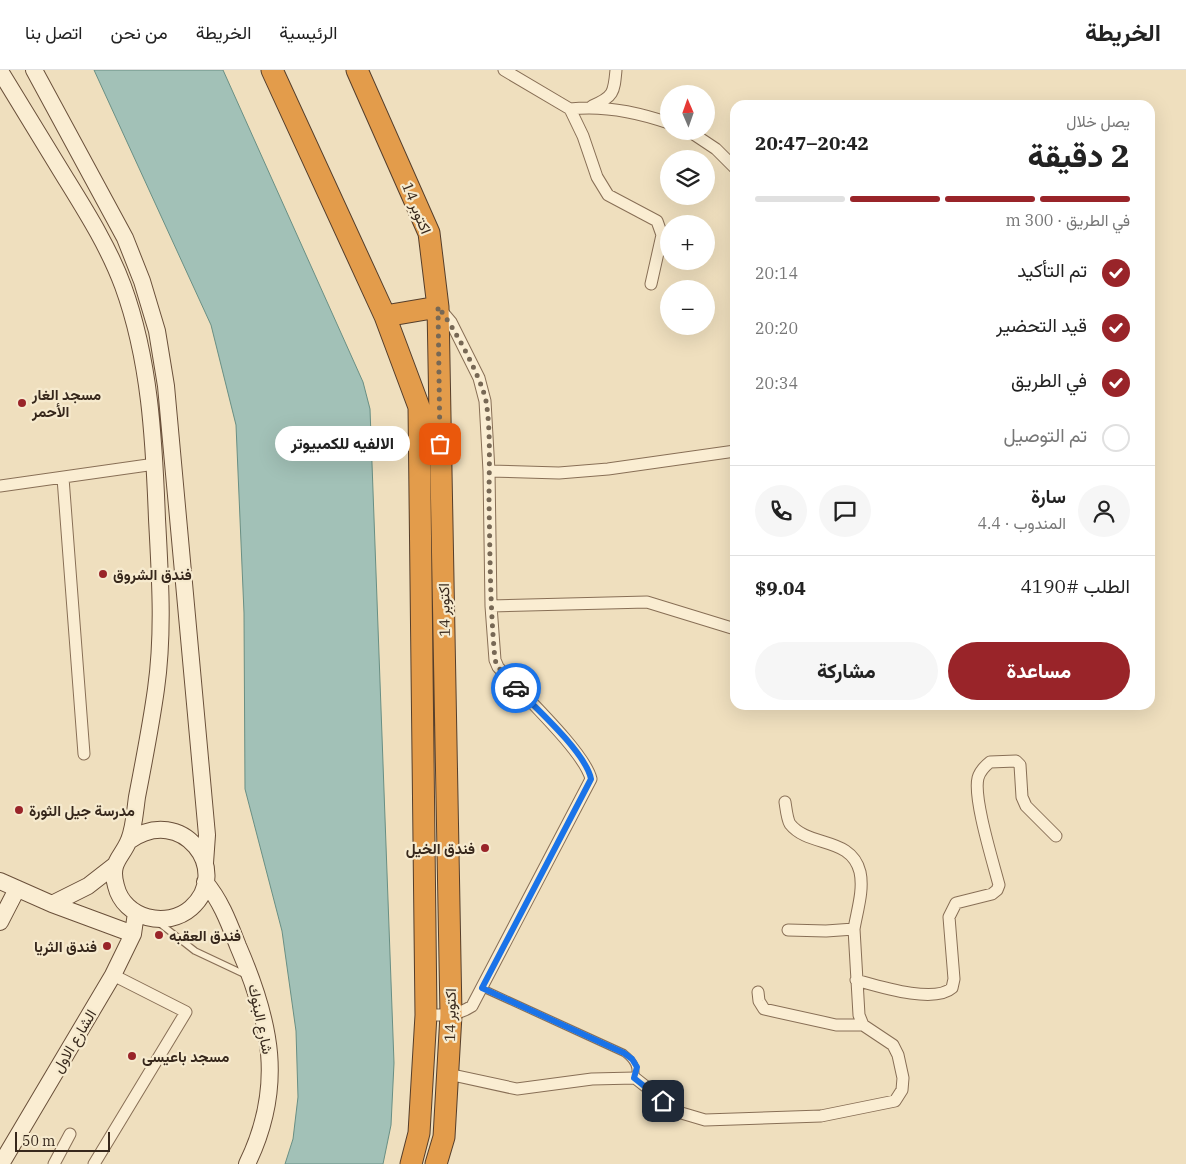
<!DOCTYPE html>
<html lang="ar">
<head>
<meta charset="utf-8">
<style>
	:root { --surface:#fff; --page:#f6f6f6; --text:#222; --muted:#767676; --line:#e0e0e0; --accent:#992429 }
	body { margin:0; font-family:"IBM Plex Serif",Vazirmatn,serif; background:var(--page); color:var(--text); direction:rtl; height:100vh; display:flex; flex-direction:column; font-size:19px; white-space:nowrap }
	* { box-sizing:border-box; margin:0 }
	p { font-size:16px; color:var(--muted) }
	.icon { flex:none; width:28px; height:28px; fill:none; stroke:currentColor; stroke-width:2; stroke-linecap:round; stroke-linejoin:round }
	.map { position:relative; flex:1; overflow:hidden; direction:ltr }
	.sheet { position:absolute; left:730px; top:30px; width:425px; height:610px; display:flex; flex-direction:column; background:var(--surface); border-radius:15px; box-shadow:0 5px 20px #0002; direction:rtl }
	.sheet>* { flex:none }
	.needle { width:32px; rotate:358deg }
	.controls { position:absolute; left:660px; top:15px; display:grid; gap:10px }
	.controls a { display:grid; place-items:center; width:55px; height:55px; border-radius:50%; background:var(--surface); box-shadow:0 5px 20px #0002; font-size:25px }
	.scale { position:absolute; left:15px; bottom:12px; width:95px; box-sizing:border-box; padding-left:5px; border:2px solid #37281c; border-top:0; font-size:14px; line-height:18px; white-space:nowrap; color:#37281c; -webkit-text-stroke:4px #f6eace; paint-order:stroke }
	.pin { position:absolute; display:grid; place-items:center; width:42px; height:42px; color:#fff; margin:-21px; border-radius:10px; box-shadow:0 2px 8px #0006 }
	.courier { position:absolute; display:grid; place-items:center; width:50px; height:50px; margin:-25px; border:4px solid #1a73e8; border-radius:50%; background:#fff; color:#222; box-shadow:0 1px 6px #0007 }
	.bubble { position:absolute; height:35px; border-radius:18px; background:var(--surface); box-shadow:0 5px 20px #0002; font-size:16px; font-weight:800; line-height:35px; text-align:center; direction:rtl }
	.summary em { font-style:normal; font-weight:800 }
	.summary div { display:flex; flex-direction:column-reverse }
	.summary { display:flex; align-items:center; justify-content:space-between; height:85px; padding:0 25px }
	h1 { font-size:32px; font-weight:800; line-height:38px }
	.bar { display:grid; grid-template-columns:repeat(4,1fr); gap:8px 5px; align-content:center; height:60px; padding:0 25px }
	.bar i { height:6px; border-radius:4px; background:var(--line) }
	.bar .on { background:var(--accent) }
	.bar p { grid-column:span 4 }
	.line { display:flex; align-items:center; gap:12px; padding:0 25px; border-top:1px solid var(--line) }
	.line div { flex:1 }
	.round { display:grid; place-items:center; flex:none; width:52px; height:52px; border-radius:26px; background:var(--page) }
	ol { padding:0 25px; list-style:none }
	li { display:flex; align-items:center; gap:15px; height:55px }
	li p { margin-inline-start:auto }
	li .icon { padding:5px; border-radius:50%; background:var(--accent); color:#fff; stroke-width:4 }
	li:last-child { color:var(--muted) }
	li i { width:28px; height:28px; border:2px solid var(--line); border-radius:50% }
	.primary-button { display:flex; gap:10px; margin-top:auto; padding:10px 25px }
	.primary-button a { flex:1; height:58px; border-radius:30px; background:var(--accent); color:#fff; font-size:20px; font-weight:800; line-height:58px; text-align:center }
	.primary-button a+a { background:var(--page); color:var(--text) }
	header { display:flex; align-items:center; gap:30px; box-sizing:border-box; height:70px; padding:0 25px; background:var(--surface); border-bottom:1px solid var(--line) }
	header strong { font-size:24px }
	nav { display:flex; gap:28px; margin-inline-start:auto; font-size:18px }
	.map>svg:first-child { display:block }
	.water { fill:#a2c1b7; stroke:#698f84 }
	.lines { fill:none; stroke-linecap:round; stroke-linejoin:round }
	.lane-casing { stroke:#886f56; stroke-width:8 }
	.street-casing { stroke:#886f56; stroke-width:13 }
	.secondary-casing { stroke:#6a503a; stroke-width:18 }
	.highway-casing { stroke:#553e2b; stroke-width:23 }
	.lane { stroke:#faedd2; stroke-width:5.5 }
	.street { stroke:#faedd2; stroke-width:11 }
	.secondary { stroke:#faedd2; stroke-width:16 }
	.highway { stroke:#e39c4b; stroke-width:21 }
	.done { stroke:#776855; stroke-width:5; stroke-dasharray:0 9 }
	.route { stroke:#1a73e8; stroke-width:6 }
	.poi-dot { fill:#992429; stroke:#f6eace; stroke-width:2 }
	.labels { text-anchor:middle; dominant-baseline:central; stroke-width:4.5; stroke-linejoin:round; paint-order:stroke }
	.street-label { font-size:15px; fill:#37281c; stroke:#f6eace }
	.poi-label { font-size:15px; font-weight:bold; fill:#37281c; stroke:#f6eace; text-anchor:start }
</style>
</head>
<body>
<header>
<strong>الخريطة</strong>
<nav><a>الرئيسية</a><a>الخريطة</a><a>من نحن</a><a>اتصل بنا</a></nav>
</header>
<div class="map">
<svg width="1186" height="1094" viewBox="0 0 1186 1094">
	<rect width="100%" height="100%" fill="#efdfbe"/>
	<path class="water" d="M94 0H223L363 312 370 339 394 993 391 1055 383 1094H285L293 1069 298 1027 296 961 282 861 245 719 244 543 236 355 211 255Z"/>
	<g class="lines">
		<g class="lane-casing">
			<path id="lane" d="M158 852 195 881 246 905
				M482 918 624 983C634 991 637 996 635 1008"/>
		</g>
		<g class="street-casing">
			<path id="street" d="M504 0 570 39 583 66 597 107 608 125 657 151 662 165 651 214
				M592 36C614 27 614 22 616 0
				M570 39C603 35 637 42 669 53
				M689 61 716 79 735 98
				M440 239 451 252 479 308 485 331 489 401 491 536
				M489 401 559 403 608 399 735 381
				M63 408 84 684
				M0 416 155 394
				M785 732C786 738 787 749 790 754 809 778 851 766 860 802 864 820 857 841 854 859
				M856 910C878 916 934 934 952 918L954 909 949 847 956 833 992 824 997 820 999 815C993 792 973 728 978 708 980 701 985 696 990 692L1016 691 1020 695 1022 727 1026 736 1056 766
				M758 922 759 931 764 939 836 955H863
				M426 945C444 945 457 946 472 936L591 709C585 682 519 621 498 597L495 590 491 536 647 532 735 559
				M448 1004 517 1019 592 1009 635 1008 678 1042 705 1050 821 1046 895 1031 902 1020 903 1008 898 985 893 975 863 955 859 945 854 859 826 861 788 860
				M54 1094 70 1064
				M94 1094 186 942 113 905"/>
		</g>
		<g class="secondary-casing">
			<path id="secondary" d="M34 0 125 168 142 211 157 261 166 316 207 765 205 793
				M0 1C22 37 44 73 66 109 87 143 109 178 123 216 150 290 154 370 157 449 160 506 164 562 156 619 151 655 144 691 137 727 135 741 134 758 129 770 122 788 109 792 116 816 124 849 167 859 191 838 233 801 182 733 129 771
				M0 811 52 834 133 864
				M205 812C221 831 229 853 238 876 271 952 285 1016 247 1094
				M52 834 88 816 115 795
				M0 852 17 819
				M1 1094 113 905 133 864 136 843"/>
		</g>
		<g class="highway-casing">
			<path id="highway" d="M272 0 385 246 419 337 426 945 419 1063 411 1094
				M357 0 429 163 438 237 451 945 444 1067 436 1094
				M385 246 438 237"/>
		</g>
		<use href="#lane" class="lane"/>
		<use href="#street" class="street"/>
		<use href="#secondary" class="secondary"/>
		<use href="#highway" class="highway"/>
	</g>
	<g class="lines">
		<path class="done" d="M440 374 438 237C453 255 481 307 486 331 491 361 489 399 489 430 490 483 490 536 495 590L498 597 516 618"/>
		<path class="route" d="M516 618C536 638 586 683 591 709L482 918 624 983 632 989 637 997 634 1008 663 1031"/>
	</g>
	<g class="poi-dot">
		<circle cx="22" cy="333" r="5"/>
		<circle cx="103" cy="504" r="5"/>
		<circle cx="19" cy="740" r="5"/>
		<circle cx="485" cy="778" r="5"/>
		<circle cx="159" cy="865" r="5"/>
		<circle cx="107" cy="876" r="5"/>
		<circle cx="132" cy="986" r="5"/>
	</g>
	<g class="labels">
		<g class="street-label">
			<text transform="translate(417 138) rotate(68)">14 اكتوبر</text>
			<text transform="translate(444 540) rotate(-91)">14 اكتوبر</text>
			<text transform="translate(450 945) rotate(-89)">14 اكتوبر</text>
			<text transform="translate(261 949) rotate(78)">شارع البنوك</text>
			<text transform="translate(74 971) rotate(-59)">الشارع الاول</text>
		</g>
		<g class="poi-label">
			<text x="32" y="324">مسجد الغار<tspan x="32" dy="17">الأحمر</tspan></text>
			<text x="113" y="504">فندق الشروق</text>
			<text x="29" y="740">مدرسة جيل الثورة</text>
			<text x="475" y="778" text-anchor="end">فندق الخيل</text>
			<text x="169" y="865">فندق العقبه</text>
			<text x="97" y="876" text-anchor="end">فندق الثريا</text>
			<text x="142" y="986">مسجد باعيسى</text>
		</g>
	</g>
</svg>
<div class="controls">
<a><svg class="needle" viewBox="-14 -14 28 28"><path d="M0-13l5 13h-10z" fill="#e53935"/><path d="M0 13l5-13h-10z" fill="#767676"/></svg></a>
<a><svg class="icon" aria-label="layers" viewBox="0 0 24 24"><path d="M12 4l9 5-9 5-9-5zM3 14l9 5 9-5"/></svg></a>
<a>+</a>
<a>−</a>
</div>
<div class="scale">50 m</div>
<div class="pin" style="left:440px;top:374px;background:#ea580c"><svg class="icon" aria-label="bag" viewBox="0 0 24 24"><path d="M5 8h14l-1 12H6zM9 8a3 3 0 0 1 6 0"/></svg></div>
<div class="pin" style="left:663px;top:1031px;background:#1f2937"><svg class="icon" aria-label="home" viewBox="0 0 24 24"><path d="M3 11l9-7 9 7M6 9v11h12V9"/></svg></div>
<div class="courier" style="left:516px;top:618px"><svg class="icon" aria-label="car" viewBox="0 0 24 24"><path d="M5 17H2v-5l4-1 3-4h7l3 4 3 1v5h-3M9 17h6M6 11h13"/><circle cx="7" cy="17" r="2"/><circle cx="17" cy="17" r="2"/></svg></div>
<div class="bubble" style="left:275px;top:356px;width:135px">الالفيه للكمبيوتر</div>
<section class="sheet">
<div class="summary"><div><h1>2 دقيقة</h1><p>يصل خلال</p></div><em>20:42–20:47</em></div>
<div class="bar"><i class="on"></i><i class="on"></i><i class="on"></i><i></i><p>في الطريق · 300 m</p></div>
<ol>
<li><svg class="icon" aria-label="check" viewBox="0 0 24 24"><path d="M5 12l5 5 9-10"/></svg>تم التأكيد<p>20:14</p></li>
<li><svg class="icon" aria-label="check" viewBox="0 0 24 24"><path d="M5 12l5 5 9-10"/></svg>قيد التحضير<p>20:20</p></li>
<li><svg class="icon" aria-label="check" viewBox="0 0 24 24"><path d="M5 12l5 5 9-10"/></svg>في الطريق<p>20:34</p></li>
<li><i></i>تم التوصيل</li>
</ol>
<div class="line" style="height:90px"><a class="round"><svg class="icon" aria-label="person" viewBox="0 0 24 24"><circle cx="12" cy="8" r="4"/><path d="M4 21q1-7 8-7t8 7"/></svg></a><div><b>سارة</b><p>المندوب · 4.4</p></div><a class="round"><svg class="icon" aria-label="chat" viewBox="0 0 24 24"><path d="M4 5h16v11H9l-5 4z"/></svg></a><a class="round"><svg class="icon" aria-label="phone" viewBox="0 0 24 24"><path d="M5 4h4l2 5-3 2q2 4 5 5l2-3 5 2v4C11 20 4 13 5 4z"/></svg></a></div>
<div class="line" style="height:65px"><div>الطلب #4190</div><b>$9.04</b></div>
<div class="primary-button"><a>مساعدة</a><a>مشاركة</a></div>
</section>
</div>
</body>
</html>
